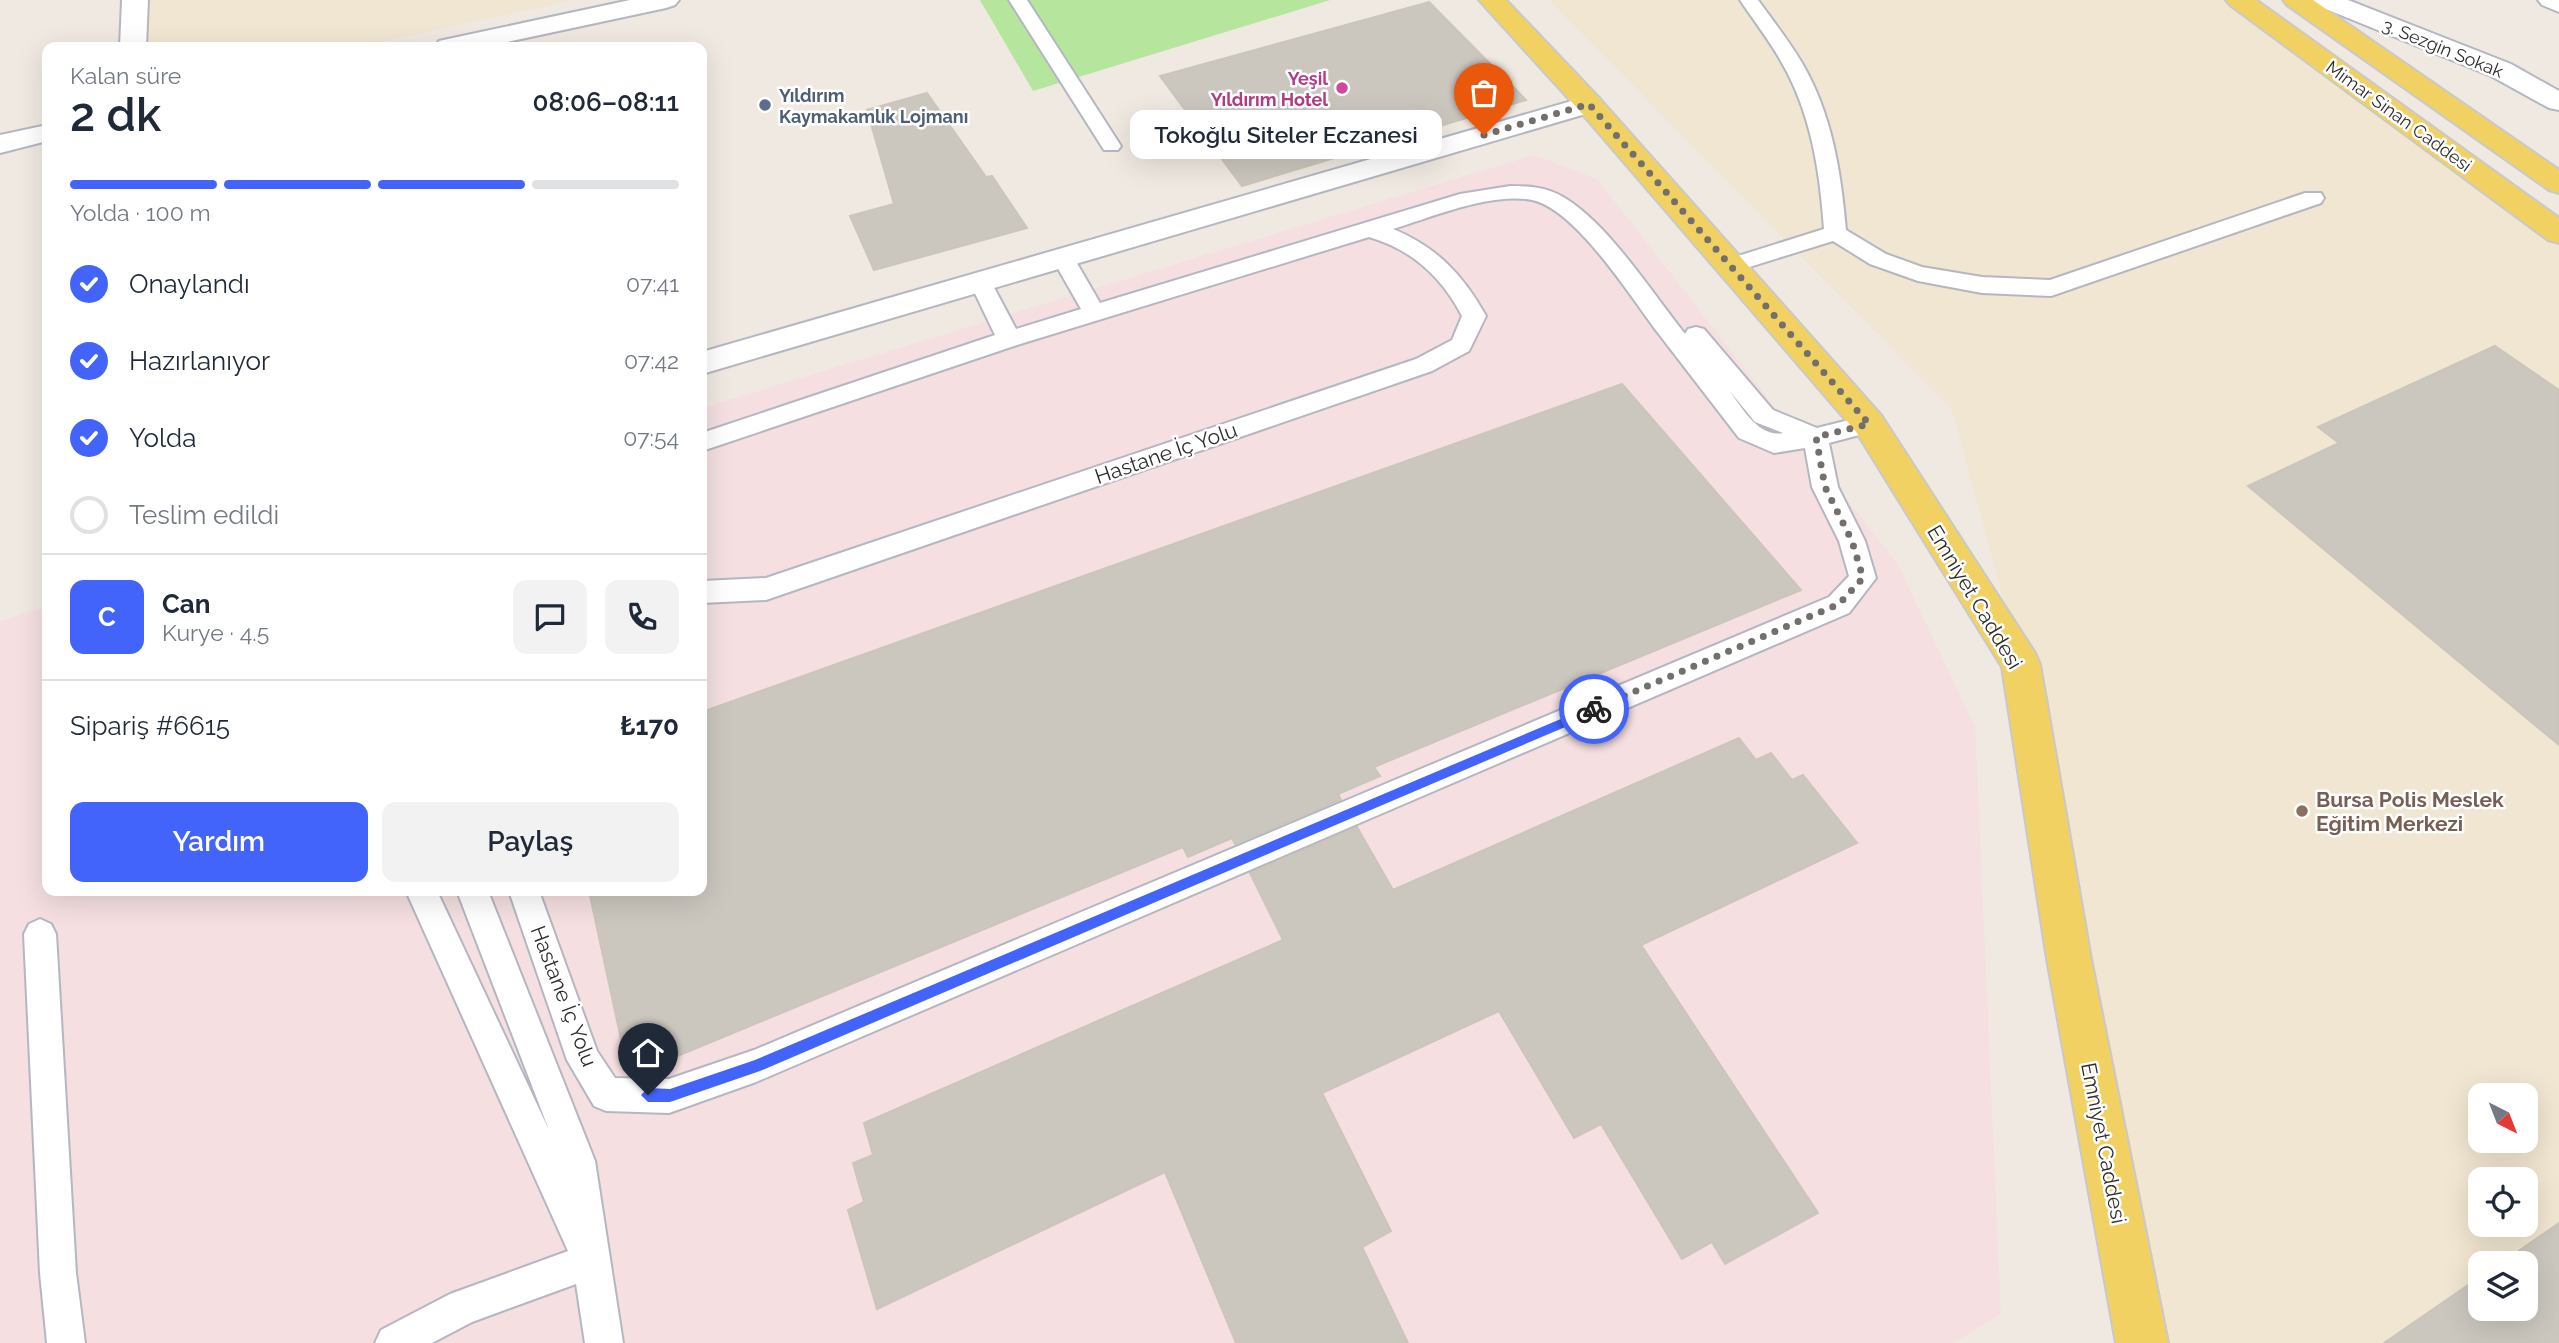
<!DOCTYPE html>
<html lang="tr">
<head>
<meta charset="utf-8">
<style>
	:root { --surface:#fff; --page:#f2f2f3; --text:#1f2937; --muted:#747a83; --line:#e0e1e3; --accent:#4264fb }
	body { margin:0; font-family:Raleway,sans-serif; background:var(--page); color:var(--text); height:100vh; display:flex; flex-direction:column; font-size:26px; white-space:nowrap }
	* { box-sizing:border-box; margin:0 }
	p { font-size:23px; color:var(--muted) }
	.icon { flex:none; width:38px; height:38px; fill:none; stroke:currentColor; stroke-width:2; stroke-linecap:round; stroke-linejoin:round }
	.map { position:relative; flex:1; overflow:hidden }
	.drawer { position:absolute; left:42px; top:42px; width:665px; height:854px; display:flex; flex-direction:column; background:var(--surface); border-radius:14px; box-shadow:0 7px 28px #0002 }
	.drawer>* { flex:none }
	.needle { width:46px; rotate:138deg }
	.fabs { position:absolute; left:2468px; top:1083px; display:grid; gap:14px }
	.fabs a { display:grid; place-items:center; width:70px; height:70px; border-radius:14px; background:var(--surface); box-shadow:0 7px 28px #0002; font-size:35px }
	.pin { position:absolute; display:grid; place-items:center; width:60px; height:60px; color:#fff; margin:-72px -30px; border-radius:50% 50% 50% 0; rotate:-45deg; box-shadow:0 0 7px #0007 }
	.pin .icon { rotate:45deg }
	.courier { position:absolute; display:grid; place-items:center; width:70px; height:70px; margin:-35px; border:5px solid #4264fb; border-radius:50%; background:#fff; color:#222; box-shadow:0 2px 9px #0007 }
	.bubble { position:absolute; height:49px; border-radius:14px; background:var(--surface); box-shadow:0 7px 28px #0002; font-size:23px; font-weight:600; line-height:49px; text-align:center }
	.head em { font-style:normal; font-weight:600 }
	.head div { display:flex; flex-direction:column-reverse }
	.head { display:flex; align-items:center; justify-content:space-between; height:119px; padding:0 28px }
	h1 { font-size:46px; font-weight:600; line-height:52px }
	.bar { display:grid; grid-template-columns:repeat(4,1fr); gap:10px 7px; align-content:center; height:84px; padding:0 28px }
	.bar i { height:9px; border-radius:5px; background:var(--line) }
	.bar .selected { background:var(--accent) }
	.bar p { grid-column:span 4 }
	.line { display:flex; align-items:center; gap:18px; padding:0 28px; border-top:2px solid var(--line) }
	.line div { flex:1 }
	.round { display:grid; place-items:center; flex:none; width:74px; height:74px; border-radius:14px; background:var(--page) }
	ol { padding:0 28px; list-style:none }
	li { display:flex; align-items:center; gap:21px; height:77px }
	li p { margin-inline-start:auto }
	li .icon { padding:7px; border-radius:50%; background:var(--accent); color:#fff; stroke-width:4 }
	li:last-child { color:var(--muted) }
	li i { width:38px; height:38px; border:4px solid var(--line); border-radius:50% }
	.button { display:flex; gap:14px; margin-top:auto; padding:14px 28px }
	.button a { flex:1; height:80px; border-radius:14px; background:var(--accent); color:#fff; font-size:28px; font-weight:600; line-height:80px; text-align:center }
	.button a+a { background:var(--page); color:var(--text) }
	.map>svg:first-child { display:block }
	.education { fill:#f0e6d1; fill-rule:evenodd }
	.medical { fill:#f5dfe0 }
	.green { fill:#b6e59e }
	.building { fill:#cbc7bf; stroke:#cbc5ba; stroke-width:2 }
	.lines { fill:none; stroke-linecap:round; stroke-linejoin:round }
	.service-casing { stroke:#b4b7c1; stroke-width:4 }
	.minor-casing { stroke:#b4b7c1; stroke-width:4 }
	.primary-casing { stroke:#c9c9c9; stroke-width:4 }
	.service { fill:#fff; fill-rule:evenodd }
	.minor { fill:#fff; fill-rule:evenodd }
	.primary { fill:#f2d163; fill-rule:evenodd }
	.route { fill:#4264fb }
	.done { stroke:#726f6d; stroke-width:7; stroke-dasharray:0 12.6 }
	.hotel-dot { fill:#d1479c; stroke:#fff; stroke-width:2.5 }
	.service-dot { fill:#5c6f8a; stroke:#fff; stroke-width:2.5 }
	.education-dot { fill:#8d6e63; stroke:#fff; stroke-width:2.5 }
	.labels { text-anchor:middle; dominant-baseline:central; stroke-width:5; stroke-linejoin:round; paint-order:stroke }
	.far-street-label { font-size:18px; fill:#2e2e2e; stroke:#fff }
	.far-hotel-label { font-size:18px; font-weight:bold; fill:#b23c85; stroke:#fff; text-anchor:end }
	.far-service-label { font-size:18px; font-weight:bold; fill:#4e5e75; stroke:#fff; text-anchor:start }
	.street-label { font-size:21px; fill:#2e2e2e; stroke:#fff }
	.education-label { font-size:21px; font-weight:bold; fill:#785e54; stroke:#fff; text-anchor:start }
</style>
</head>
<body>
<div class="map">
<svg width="2559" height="1343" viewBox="0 0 2559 1343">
	<rect width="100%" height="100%" fill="#efe9e1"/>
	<path class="education" d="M148 0H573L357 47H148Z
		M1549 0H2239L2559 233V1343H2142L2021 664 1952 410ZM2480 1096H2525V1141H2480ZM2480 1180H2525V1225H2480ZM2480 1264H2525V1309H2480Z"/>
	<path class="medical" d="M1534 155 1597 179 1898 565 1975 727 2001 1314 1953 1343H0V621L47 607V891H702V408Z"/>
	<path class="green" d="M980 0H1330L1033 91Z"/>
	<path class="building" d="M1429 2 1526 100 1242 186 1160 76Z
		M927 93 986 177 992 176 1027 228 874 270 850 216 894 204 867 110Z
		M2495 346 2559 390V745L2248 486 2339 443 2318 427Z
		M1622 384 1801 590 1374 767 1380 776 1338 794 1341 800 1235 844 1232 838 1188 857 1183 847 629 1076 589 891H702V712Z
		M1739 738 1756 760 1771 753 1792 780 1803 775 1857 843 1641 945 1818 1213 1725 1264 1712 1242 1682 1259 1601 1124 1574 1138 1499 1011 1322 1093 1391 1231 1362 1247 1408 1343H1236L1165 1172 877 1309 848 1210 864 1202 853 1163 873 1155 864 1123 1283 940 1250 873 1357 827 1393 890Z
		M2559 1223V1343H2384L2480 1277V1309H2525V1264H2500Z"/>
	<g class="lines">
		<g class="service-casing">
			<path id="service" d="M1009 0H1027L1121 146 1118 150H1104Z
				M1740 0H1758C1773 21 1789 41 1802 63 1832 114 1841 172 1846 230L1886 254 1922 267 1982 277 2050 280 2305 193H2321L2324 198 2321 203 2051 296 1982 293 1918 281 1870 264 1833 241 1730 273 1722 271 1719 266 1722 261 1824 229C1820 172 1811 113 1782 63 1770 41 1754 21 1740 0Z
				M1510 186C1528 186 1546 187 1563 197 1608 223 1652 293 1685 334L1688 329 1696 327 1704 329 1773 410 1817 428 1869 415 1878 418 1881 424 1878 430 1829 443 1838 487 1865 541 1876 578 1849 613 756 1082 669 1113 606 1111 594 1106 567 1060 509 891H539L597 1051 615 1078 669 1079 754 1050 1829 597 1849 576 1839 541 1812 487 1805 448 1774 453 1739 438C1711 402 1683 365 1655 329 1629 294 1575 209 1532 200 1491 192 1432 217 1393 229 1437 247 1463 275 1486 316L1469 351 1432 371 766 600 702 603V581L766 578 1416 359 1452 340 1462 316C1442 277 1411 249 1369 237L1017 345 702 451V433L995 335 970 283 973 278 981 276 989 278 1016 329 1081 309 1052 258 1055 253 1063 251 1071 253 1100 303 1460 194ZM1728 389 1755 422 1783 433C1758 438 1741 406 1728 389Z
				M406 891H437L549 1130 457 891H488L595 1161 623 1343H585L576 1284 472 1322 432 1343H375L381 1330 450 1294 568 1251Z
				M40 919 51 924 56 934 76 1273 85 1343H47L40 1273 24 934 29 924Z"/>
		</g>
		<g class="minor-casing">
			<path id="minor" d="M122 0H148L146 47H120Z
				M630 0H679L675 5 666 8 484 47H435L439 41 448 39Z
				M2312 0H2348L2511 64 2559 91V110L2549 108 2491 76 2316 5Z
				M2538 0H2559V12L2542 5Z
				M1589 96 1599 98 1603 104 1599 110 702 374V352Z
				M47 125V141L0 153V135Z"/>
		</g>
		<g class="primary-casing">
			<path id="primary" d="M1479 0H1506L1599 98 1881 415 2035 653 2040 664 2091 959 2168 1343H2116L2047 959 2002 667 1857 433 1579 110Z
				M2226 0H2256L2559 218V243L2548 240 2230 5Z
				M2283 0H2313L2559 170V193L2549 190 2287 5Z"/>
		</g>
		<use href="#service" class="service"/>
		<use href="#minor" class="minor"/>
		<use href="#primary" class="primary"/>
	</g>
	<path class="route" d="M1594 705 1598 706V713L760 1071 670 1102H648L641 1095 648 1088 670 1089 755 1060Z"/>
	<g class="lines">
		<path class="done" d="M1484 135 1589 104 1869 424 1816 437 1825 487 1852 541 1863 578 1839 604 1594 709"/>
	</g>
	<circle class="hotel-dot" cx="1342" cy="88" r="7"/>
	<circle class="service-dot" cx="765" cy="105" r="7"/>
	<circle class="education-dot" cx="2302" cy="811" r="7"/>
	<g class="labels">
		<g class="far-street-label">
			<text transform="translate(2443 48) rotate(22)">3. Sezgin Sokak</text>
			<text transform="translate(2399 116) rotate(36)">Mimar Sinan Caddesi</text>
		</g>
		<g class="far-hotel-label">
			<text x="1328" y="78">Yeşil<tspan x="1328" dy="21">Yıldırım Hotel</tspan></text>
		</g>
		<g class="far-service-label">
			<text x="779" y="95">Yıldırım<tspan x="779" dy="21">Kaymakamlık Lojmanı</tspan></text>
		</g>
		<g class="street-label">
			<text transform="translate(1166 453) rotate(-19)">Hastane İç Yolu</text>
			<text transform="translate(1975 597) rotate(59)">Emniyet Caddesi</text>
			<text transform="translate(564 996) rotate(69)">Hastane İç Yolu</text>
			<text transform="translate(2104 1143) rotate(79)">Emniyet Caddesi</text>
		</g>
		<g class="education-label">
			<text x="2316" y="799">Bursa Polis Meslek<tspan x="2316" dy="24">Eğitim Merkezi</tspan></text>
		</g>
	</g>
</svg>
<div class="fabs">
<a><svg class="needle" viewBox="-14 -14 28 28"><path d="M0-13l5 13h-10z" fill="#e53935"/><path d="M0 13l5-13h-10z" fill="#747a83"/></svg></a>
<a><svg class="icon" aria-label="locate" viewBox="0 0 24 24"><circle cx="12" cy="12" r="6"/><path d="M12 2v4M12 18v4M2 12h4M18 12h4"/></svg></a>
<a><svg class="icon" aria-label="layers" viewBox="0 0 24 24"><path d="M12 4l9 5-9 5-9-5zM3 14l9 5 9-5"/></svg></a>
</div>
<div class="pin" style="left:1484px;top:135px;background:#ea580c"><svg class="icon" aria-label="bag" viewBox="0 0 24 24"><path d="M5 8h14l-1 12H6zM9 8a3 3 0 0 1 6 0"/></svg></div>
<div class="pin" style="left:648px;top:1095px;background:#1f2937"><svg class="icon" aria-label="home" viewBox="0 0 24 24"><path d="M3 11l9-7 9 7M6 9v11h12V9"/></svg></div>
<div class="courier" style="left:1594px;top:709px"><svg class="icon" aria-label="bike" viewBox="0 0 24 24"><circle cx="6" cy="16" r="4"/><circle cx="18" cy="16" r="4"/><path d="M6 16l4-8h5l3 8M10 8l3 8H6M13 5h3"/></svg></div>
<div class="bubble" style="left:1130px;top:110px;width:312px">Tokoğlu Siteler Eczanesi</div>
<section class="drawer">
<div class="head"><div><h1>2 dk</h1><p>Kalan süre</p></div><em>08:06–08:11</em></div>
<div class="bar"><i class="selected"></i><i class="selected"></i><i class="selected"></i><i></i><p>Yolda · 100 m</p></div>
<ol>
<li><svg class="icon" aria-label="check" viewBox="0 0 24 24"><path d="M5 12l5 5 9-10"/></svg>Onaylandı<p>07:41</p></li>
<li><svg class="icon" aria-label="check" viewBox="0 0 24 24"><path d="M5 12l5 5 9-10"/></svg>Hazırlanıyor<p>07:42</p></li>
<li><svg class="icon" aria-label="check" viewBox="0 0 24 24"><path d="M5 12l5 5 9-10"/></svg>Yolda<p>07:54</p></li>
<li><i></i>Teslim edildi</li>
</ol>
<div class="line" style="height:126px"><b class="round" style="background:var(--accent);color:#fff">C</b><div><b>Can</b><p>Kurye · 4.5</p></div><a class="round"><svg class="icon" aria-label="chat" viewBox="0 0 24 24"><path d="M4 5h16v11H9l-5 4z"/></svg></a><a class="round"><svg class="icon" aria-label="phone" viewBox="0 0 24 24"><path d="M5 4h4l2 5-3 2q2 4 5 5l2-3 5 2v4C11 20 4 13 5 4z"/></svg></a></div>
<div class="line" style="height:91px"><div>Sipariş #6615</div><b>₺170</b></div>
<div class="button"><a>Yardım</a><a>Paylaş</a></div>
</section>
</div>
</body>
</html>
